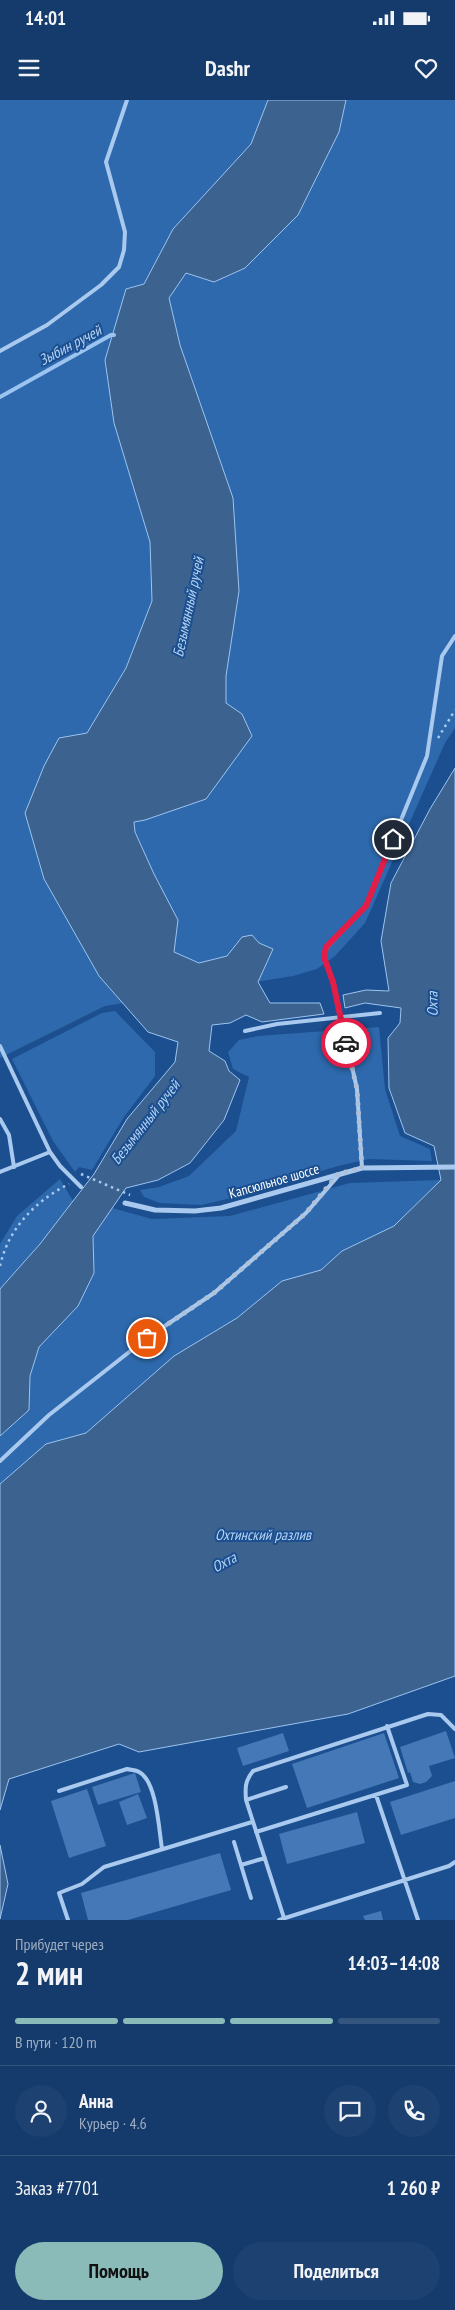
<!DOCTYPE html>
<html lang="ru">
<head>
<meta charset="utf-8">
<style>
	:root { --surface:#143b6b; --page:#1d4271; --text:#f1f3f6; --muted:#9dadc1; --line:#33557e; --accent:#8bbbb9 }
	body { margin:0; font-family:"PT Sans Narrow",sans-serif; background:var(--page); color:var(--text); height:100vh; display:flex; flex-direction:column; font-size:19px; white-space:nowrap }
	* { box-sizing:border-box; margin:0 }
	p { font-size:16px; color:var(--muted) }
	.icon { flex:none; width:28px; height:28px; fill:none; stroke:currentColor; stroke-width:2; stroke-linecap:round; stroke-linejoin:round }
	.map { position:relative; height:1820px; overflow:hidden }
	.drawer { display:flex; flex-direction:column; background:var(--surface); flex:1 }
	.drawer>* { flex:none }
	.pin { position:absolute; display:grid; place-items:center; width:42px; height:42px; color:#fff; margin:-21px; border:2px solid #fff; border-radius:50%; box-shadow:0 1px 5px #0007 }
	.courier { position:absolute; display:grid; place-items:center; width:50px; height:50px; margin:-25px; border:4px solid #e11d48; border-radius:50%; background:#fff; color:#222; box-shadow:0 1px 6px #0007 }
	.headline em { font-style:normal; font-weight:700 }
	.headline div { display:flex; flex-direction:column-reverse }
	.headline { display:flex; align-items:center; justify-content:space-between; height:85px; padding:0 15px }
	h1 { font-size:32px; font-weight:700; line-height:38px }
	.bar { display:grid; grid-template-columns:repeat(4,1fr); gap:8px 5px; align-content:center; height:60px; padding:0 15px }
	.bar i { height:6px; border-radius:4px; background:var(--line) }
	.bar .on { background:var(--accent) }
	.bar p { grid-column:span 4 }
	.line { display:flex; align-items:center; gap:12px; padding:0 15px; border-top:1px solid var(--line) }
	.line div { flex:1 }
	.round { display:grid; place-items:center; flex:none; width:52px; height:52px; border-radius:26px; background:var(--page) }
	.cta { display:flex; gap:10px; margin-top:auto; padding:10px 15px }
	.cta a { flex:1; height:58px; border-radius:30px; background:var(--accent); color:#111; font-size:20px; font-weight:700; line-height:58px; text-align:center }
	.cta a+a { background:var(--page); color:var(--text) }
	.status { display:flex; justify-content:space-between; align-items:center; height:35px; padding:0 25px; background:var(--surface); direction:ltr }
	.status svg { height:14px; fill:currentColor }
	header { display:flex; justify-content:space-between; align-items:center; height:65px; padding:0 15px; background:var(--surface); font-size:22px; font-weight:700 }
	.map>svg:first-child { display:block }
	.green { fill:#2e69ad }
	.water { fill:#3c6290; stroke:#9cc4f0 }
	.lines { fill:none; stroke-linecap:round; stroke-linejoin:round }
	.stream { stroke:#9cc4f0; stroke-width:4 }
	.building { fill:#4478b7 }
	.path { stroke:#a9c9ee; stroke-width:2.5; stroke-dasharray:2.5 4; stroke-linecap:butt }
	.service { stroke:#a9c9ee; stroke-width:4 }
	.minor { stroke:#a9c9ee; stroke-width:5 }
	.done { stroke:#afc1d8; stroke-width:5; stroke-dasharray:0 9 }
	.route { stroke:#e11d48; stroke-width:6 }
	.labels { text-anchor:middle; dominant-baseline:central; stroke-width:4; stroke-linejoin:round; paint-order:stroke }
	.street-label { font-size:14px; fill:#fff; stroke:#1b4f8f }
	.water-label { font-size:15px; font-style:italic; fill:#b5d3f5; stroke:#1b4f8f }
</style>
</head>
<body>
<div class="status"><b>14:01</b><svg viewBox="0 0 49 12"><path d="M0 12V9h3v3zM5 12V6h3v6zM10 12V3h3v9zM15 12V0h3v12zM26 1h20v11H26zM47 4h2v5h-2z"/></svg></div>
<header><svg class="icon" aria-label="menu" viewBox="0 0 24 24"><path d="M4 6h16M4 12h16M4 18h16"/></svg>Dashr<svg class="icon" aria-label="heart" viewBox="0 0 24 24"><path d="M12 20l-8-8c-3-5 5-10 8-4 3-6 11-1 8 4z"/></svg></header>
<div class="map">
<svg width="455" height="1820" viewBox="0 0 455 1820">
	<rect width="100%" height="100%" fill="#1b4f8f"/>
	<path class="green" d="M0 0H455V628L445 643 365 823 335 856 317 869 293 876 105 906 0 958Z
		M115 911 155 952V976L124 1017 92 1070 79 1067 75 1072 53 1041 12 959 102 913Z
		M379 927 385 989 400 1036 430 1049 432 1061 369 1059 338 1066 236 1097 201 1105 160 1103 144 1097 140 1090 159 1087 189 1076 236 1031 249 977 233 969 228 952 239 940 258 936Z
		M60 1079 73 1101 40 1144 0 1189V1144L17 1116Z
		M441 1080 394 1126 342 1151 321 1170 282 1181 237 1218 174 1256 86 1333 46 1344 0 1384V1336L29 1310 30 1276 39 1247 78 1206 94 1173 93 1136 112 1108 152 1119 230 1116 350 1083Z"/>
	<path class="water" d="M268 0H346L339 32 298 115 245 168 214 182 186 173 169 198 180 245 233 398 239 491 226 576V603L242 614 252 636 206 699 145 720 134 722 135 732 154 774 178 820 174 852 199 863 227 856 242 837 252 835 259 843 273 849 258 882 270 903H320L324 914 262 922 246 915 230 923 212 925 209 951 225 961 229 971 240 980 224 1020 190 1063 158 1080 126 1088 93 1136 94 1173 78 1206 39 1247 30 1276 29 1310 0 1336V1189L40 1144 73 1101 94 1074 127 1019 175 962 178 942 148 932 99 876 44 779 25 713 44 666 59 638 87 633 126 568 152 501 150 442 114 323 105 260 126 189 144 184 173 129 251 44Z
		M455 668V1576L348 1614 139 1652 119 1644 9 1679 0 1710V1384L46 1344 86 1333 174 1256 237 1218 282 1181 321 1170 342 1151 394 1126 441 1080 434 1046 405 1033 389 988 388 938 400 923 401 908 365 903 345 908 343 895 366 890 389 891 381 841 391 783 430 709Z
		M0 1745 8 1784 0 1819Z"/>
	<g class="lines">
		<path class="stream" d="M0 297 111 235H114"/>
	</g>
	<path class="building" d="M446 1631 455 1658 429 1666 432 1676 426 1682 420 1684 413 1682 410 1672 408 1673 400 1647Z
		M283 1633 289 1651 243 1666 237 1648Z
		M384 1633 399 1678 307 1708 292 1664Z
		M135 1673 141 1692 98 1705 92 1687Z
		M455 1681V1718L401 1735 390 1702Z
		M87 1689 106 1746 69 1758 51 1701Z
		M138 1694 147 1718 127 1725 119 1702Z
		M357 1712 365 1743 287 1764 279 1734Z
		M220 1753 231 1790 128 1820H88L81 1793Z
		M381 1811 383 1820H365L363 1816Z"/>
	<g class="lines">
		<path class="path" d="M438 638 455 610
			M81 1074 130 1095
			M0 1166C8 1129 35 1101 69 1084"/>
		<path class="service" d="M0 251 47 225 101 185 119 167 124 150 125 132 106 62 127 0
			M245 931 277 924 380 913
			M0 946 50 1052 60 1066 81 1087
			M0 1019 9 1035 14 1067
			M362 1068 357 989 333 882 324 857 327 847 366 806 427 656 442 556 455 536
			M0 1072 50 1052
			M0 1361 49 1315 147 1238 214 1193 306 1113 339 1075
			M59 1691 127 1669C131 1670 136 1670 139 1672 157 1681 159 1731 162 1749
			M376 1695 418 1820
			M246 1700 286 1687
			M256 1732 407 1685 387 1626
			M234 1742 251 1798
			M241 1765 265 1758
			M284 1818 246 1700C245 1688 245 1681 253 1671L428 1614 441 1615 455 1629
			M68 1820 59 1793 82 1784 104 1767 252 1722
			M279 1820 449 1766 455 1762"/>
		<path class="minor" d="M125 1103 155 1110 195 1111 221 1108 362 1068 455 1067"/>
	</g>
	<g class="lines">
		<path class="done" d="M147 1238 214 1193 306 1113 338 1074 362 1068 357 989 346 943"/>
		<path class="route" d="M346 943 333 882 324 857 326 847 366 806 393 739"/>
	</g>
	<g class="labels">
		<g class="street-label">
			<text transform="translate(274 1081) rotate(-16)">Капсюльное шоссе</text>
		</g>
		<g class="water-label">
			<text transform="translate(70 245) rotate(-28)">Зыбин ручей</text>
			<text transform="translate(188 507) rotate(-78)">Безымянный ручей</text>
			<text transform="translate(432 904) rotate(-91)">Охта</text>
			<text transform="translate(145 1022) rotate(-52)">Безымянный ручей</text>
			<text x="263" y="1434">Охтинский разлив</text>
			<text transform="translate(224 1462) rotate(-28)">Охта</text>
		</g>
	</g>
</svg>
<div class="pin" style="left:147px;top:1238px;background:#ea580c"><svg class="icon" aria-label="bag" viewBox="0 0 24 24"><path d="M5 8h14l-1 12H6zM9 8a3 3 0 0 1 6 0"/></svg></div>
<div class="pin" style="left:393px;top:739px;background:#1f2937"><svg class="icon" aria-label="home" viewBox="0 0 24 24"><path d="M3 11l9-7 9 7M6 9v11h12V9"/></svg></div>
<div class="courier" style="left:346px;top:943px"><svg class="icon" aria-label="car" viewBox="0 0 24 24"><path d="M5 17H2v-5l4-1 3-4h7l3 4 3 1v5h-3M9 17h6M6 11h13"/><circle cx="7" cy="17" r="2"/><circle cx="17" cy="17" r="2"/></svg></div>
</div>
<section class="drawer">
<div class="headline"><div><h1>2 мин</h1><p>Прибудет через</p></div><em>14:03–14:08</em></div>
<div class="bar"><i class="on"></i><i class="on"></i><i class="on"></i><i></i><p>В пути · 120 m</p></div>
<div class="line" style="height:90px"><a class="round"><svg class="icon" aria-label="person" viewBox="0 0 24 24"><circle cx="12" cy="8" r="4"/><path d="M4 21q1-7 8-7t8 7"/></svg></a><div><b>Анна</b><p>Курьер · 4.6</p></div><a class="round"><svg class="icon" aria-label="chat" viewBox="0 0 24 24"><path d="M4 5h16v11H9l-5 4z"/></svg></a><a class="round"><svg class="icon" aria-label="phone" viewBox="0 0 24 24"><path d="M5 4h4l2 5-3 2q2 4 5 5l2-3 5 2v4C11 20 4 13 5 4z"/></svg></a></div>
<div class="line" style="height:65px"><div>Заказ #7701</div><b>1 260 ₽</b></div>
<div class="cta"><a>Помощь</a><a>Поделиться</a></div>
</section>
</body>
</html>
